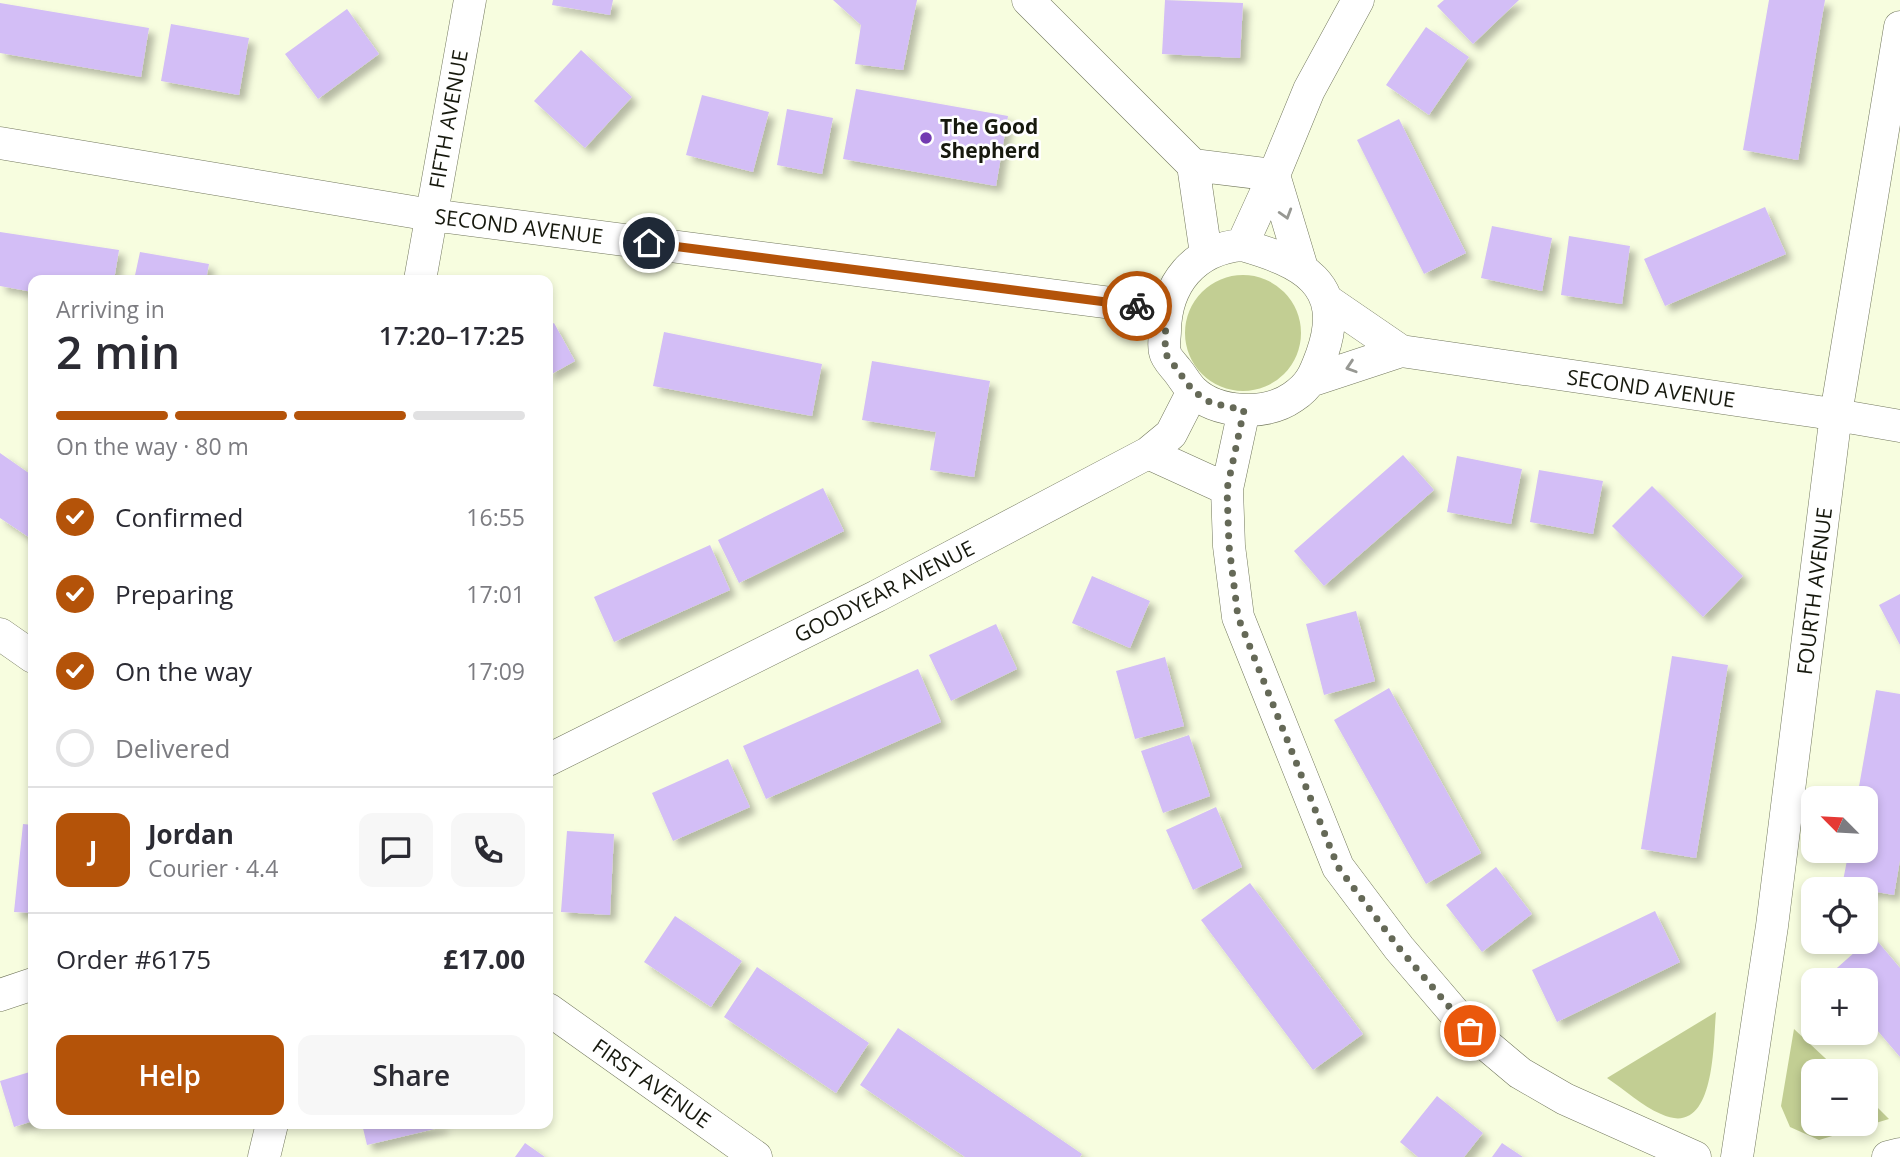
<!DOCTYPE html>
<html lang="en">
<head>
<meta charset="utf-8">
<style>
	:root { --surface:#fff; --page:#f7f7f7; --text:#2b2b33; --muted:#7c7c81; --line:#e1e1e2; --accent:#b45309 }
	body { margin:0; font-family:"Open Sans",sans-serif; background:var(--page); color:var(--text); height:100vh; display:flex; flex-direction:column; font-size:26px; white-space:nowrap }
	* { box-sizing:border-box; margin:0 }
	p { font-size:23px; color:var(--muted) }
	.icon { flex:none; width:38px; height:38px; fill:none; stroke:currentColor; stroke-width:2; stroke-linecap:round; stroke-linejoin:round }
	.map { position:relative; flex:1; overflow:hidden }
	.sheet { position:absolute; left:28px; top:275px; width:525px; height:854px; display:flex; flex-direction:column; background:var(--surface); border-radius:14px; box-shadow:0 4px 10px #0003 }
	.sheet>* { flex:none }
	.needle { width:46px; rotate:294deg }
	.tools { position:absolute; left:1801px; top:786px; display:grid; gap:14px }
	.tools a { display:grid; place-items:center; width:77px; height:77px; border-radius:14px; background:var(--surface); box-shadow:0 4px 10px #0003; font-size:35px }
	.pin { position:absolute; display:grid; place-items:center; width:60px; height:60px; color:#fff; margin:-30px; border:4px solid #fff; border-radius:50%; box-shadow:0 2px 7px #0007 }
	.courier { position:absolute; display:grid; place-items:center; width:70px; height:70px; margin:-35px; border:5px solid #b45309; border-radius:50%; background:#fff; color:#222; box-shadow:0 2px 9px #0007 }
	.summary em { font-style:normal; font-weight:600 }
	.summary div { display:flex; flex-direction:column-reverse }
	.summary { display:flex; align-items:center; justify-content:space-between; height:119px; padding:0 28px }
	h1 { font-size:46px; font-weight:600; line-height:52px }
	.bar { display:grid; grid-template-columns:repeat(4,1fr); gap:10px 7px; align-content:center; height:84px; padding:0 28px }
	.bar i { height:9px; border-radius:5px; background:var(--line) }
	.bar .on { background:var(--accent) }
	.bar p { grid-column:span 4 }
	.line { display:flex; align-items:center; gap:18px; padding:0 28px; border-top:2px solid var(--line) }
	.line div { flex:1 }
	.round { display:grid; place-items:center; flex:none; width:74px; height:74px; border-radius:14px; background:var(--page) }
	ol { padding:0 28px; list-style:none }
	li { display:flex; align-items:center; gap:21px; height:77px }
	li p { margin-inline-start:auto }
	li .icon { padding:7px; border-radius:50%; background:var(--accent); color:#fff; stroke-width:4 }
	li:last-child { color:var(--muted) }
	li i { width:38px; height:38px; border:4px solid var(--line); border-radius:50% }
	.action { display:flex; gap:14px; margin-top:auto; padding:14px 28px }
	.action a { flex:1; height:80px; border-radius:14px; background:var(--accent); color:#fff; font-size:28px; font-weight:600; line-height:80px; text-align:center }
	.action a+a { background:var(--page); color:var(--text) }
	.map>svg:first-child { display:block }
	.green { fill:#c2ce93 }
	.building { fill:#d3bef6; filter:url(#shadow) }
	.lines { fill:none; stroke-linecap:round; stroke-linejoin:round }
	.minor-casing { stroke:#73785e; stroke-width:33 }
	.minor { stroke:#fff; stroke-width:32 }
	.oneway { stroke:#979893 }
	.done { stroke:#656957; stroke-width:7; stroke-dasharray:0 12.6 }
	.route { stroke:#b45309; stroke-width:9 }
	.poi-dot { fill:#733bb1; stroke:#fff; stroke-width:2.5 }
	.labels { text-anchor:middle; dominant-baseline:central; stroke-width:5; stroke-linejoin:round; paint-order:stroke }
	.street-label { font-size:21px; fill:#17190e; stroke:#fff }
	.poi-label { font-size:21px; font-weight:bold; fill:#17190e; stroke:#fff; text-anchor:start }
</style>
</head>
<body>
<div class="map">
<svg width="1900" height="1157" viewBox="0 0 1900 1157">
	<defs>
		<filter id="shadow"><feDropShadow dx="6" dy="6" stdDeviation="3.5" flood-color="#0004"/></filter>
	</defs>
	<rect width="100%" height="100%" fill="#f7fddf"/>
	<path class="green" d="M1185 333a58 58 0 1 1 116 0a58 58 0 1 1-116 0Z
		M1716 1012C1713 1043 1716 1140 1661 1114 1642 1106 1625 1090 1607 1078Z
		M1794 1029 1839 1071H1813V1124H1866V1096L1889 1119 1819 1140 1790 1127 1781 1106Z"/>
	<path class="building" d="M553 0H613L610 15 552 5Z
		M833 0H917L903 70 855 64 861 25Z
		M1165 0 1243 3 1240 58 1162 54Z
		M1444 0H1519L1473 44 1437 6Z
		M1769 0H1825L1798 160 1743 150Z
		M0 3 149 28 141 77 0 53Z
		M347 9 379 54 318 99 285 54Z
		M171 24 249 38 239 95 161 81Z
		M1426 27 1469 57 1429 115 1386 85Z
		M581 50 632 97 585 148 534 101Z
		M856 89 1008 116 996 186 843 159Z
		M702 95 769 112 753 172 686 155Z
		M787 109 833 118 822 174 777 165Z
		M1399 119 1466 253 1424 274 1357 140Z
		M1765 207 1786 254 1665 306 1644 259Z
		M1492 226 1552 238 1542 291 1481 278Z
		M0 232 119 250 114 280H33V292L0 286Z
		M1569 236 1630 246 1622 304 1561 295Z
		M140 252 209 264 206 280H134Z
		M554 323 575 361 548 376V326Z
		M664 332 822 364 812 416 653 386Z
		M872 361 990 381 974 477 930 470 936 432 862 420Z
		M0 453 33 476V540L0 518Z
		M1403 455 1434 490 1324 586 1294 551Z
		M1457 456 1522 469 1511 524 1447 512Z
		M1539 470 1603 481 1593 534 1530 522Z
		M1652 486 1743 576 1703 617 1612 526Z
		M823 488 844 531 739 583 718 540Z
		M710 545 730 590 614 642 594 597Z
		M1092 576 1150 601 1130 648 1072 623Z
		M1900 594V645L1879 605Z
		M1356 611 1375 681 1324 695 1306 624Z
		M996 624 1017 669 951 701 929 655Z
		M1672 656 1728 665 1696 858 1641 849Z
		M1165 657 1184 726 1135 739 1116 671Z
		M918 669 941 722 766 799 743 746Z
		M1389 688 1481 853 1426 884 1334 720Z
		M1876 690 1900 694V860L1894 895 1842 886 1849 850H1866V798H1857Z
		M1189 735 1210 796 1163 813 1141 751Z
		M728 759 750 807 673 841 652 793Z
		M1216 807 1242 867 1193 890 1166 830Z
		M23 824 33 825V913L14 912Z
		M567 831 614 834 610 915 561 912Z
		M1496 867 1532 914 1482 952 1446 905Z
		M1250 883 1363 1034 1313 1070 1201 920Z
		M1655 911 1680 962 1557 1022 1532 970Z
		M675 916 742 961 711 1007 644 962Z
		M1873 936 1900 968V1057L1866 1017V980H1833L1829 975Z
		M757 967 869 1043 836 1093 724 1017Z
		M898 1028 1082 1154 1080 1157H965L860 1085Z
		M33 1071V1121L14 1127 0 1081Z
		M1437 1096 1483 1133 1464 1157H1418L1400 1142Z
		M362 1124H442L443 1127 367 1145Z
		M525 1143 545 1157H515Z
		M1502 1143 1523 1157H1492Z"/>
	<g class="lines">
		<g class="minor-casing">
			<path id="minor" d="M1028 0 1193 165
				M0 143 431 215 1166 310
				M1242 245C1301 262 1347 283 1322 354 1315 373 1311 385 1293 397 1266 416 1217 414 1193 391 1187 385 1182 376 1177 370 1173 365 1166 358 1165 352 1163 346 1165 337 1165 331 1166 284 1194 249 1242 245Z
				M1242 245 1274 175 1302 268
				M1206 254 1193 165 1274 175 1309 90 1358 0
				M420 280 470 0
				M1401 351 1819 412 1900 426
				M1313 380 1401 351 1328 301
				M1244 410 1227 489 1229 546 1238 617 1338 867 1399 948 1470 1031 1520 1073 1565 1099 1695 1157
				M1148 453 1227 489
				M0 634 33 657
				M548 760 877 596 1148 453 1171 434 1193 391
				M0 995 33 984
				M548 1009 756 1157
				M264 1157 272 1124
				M1737 1157 1772 926 1836 414 1900 27
				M1888 1157 1900 1154"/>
		</g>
		<use href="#minor" class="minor"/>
	</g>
	<defs><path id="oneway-chevron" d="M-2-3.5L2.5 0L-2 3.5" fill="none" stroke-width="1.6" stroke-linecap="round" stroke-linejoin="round" transform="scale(1.75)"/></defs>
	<g class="oneway">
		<use href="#oneway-chevron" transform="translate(1286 214) rotate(73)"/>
		<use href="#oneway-chevron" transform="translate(1351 367) rotate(162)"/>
	</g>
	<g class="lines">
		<path class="done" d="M1137 306 1166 310 1165 353 1193 391 1211 403 1244 410 1227 489 1229 546 1238 617 1338 867 1399 948 1470 1031"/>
		<path class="route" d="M649 243 1137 306"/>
	</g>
	<circle class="poi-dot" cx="926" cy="138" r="7"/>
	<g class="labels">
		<g class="street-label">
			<text transform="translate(448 119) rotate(-80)">FIFTH AVENUE</text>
			<text transform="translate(519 226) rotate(7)">SECOND AVENUE</text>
			<text transform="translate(1651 388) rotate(8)">SECOND AVENUE</text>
			<text transform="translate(884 591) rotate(-27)">GOODYEAR AVENUE</text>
			<text transform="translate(1814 591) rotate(-83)">FOURTH AVENUE</text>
			<text transform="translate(652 1083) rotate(35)">FIRST AVENUE</text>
		</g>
		<g class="poi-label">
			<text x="940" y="126">The Good<tspan x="940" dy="24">Shepherd</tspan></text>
		</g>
	</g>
</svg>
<div class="tools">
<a><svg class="needle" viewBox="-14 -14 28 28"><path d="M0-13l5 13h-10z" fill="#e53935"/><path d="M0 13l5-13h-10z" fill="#7c7c81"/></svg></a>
<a><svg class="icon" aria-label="locate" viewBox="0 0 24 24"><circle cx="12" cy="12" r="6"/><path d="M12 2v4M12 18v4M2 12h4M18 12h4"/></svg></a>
<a>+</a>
<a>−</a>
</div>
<div class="pin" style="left:1470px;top:1031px;background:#ea580c"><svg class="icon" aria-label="bag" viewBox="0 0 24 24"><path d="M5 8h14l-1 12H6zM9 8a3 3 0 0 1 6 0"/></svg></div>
<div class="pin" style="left:649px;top:243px;background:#1f2937"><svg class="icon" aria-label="home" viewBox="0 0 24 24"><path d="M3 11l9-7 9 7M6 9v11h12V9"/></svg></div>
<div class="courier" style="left:1137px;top:306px"><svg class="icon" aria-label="bike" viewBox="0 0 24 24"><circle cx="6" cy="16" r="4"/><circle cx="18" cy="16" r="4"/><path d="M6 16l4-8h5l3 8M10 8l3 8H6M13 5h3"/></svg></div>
<section class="sheet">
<div class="summary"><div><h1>2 min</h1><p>Arriving in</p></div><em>17:20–17:25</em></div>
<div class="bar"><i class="on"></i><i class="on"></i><i class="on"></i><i></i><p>On the way · 80 m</p></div>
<ol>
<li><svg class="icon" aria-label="check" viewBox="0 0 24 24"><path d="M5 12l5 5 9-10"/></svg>Confirmed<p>16:55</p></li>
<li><svg class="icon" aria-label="check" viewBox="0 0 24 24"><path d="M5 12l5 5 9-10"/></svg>Preparing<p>17:01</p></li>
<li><svg class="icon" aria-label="check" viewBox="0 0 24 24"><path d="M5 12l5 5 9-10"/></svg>On the way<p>17:09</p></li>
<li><i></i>Delivered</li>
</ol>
<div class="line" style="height:126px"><b class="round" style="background:var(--accent);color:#fff">J</b><div><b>Jordan</b><p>Courier · 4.4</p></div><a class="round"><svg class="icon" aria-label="chat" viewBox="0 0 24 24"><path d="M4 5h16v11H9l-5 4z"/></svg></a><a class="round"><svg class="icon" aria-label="phone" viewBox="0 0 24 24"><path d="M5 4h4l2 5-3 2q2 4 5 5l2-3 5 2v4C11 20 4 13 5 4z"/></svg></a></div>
<div class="line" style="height:91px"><div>Order #6175</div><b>£17.00</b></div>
<div class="action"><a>Help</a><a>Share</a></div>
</section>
</div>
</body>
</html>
